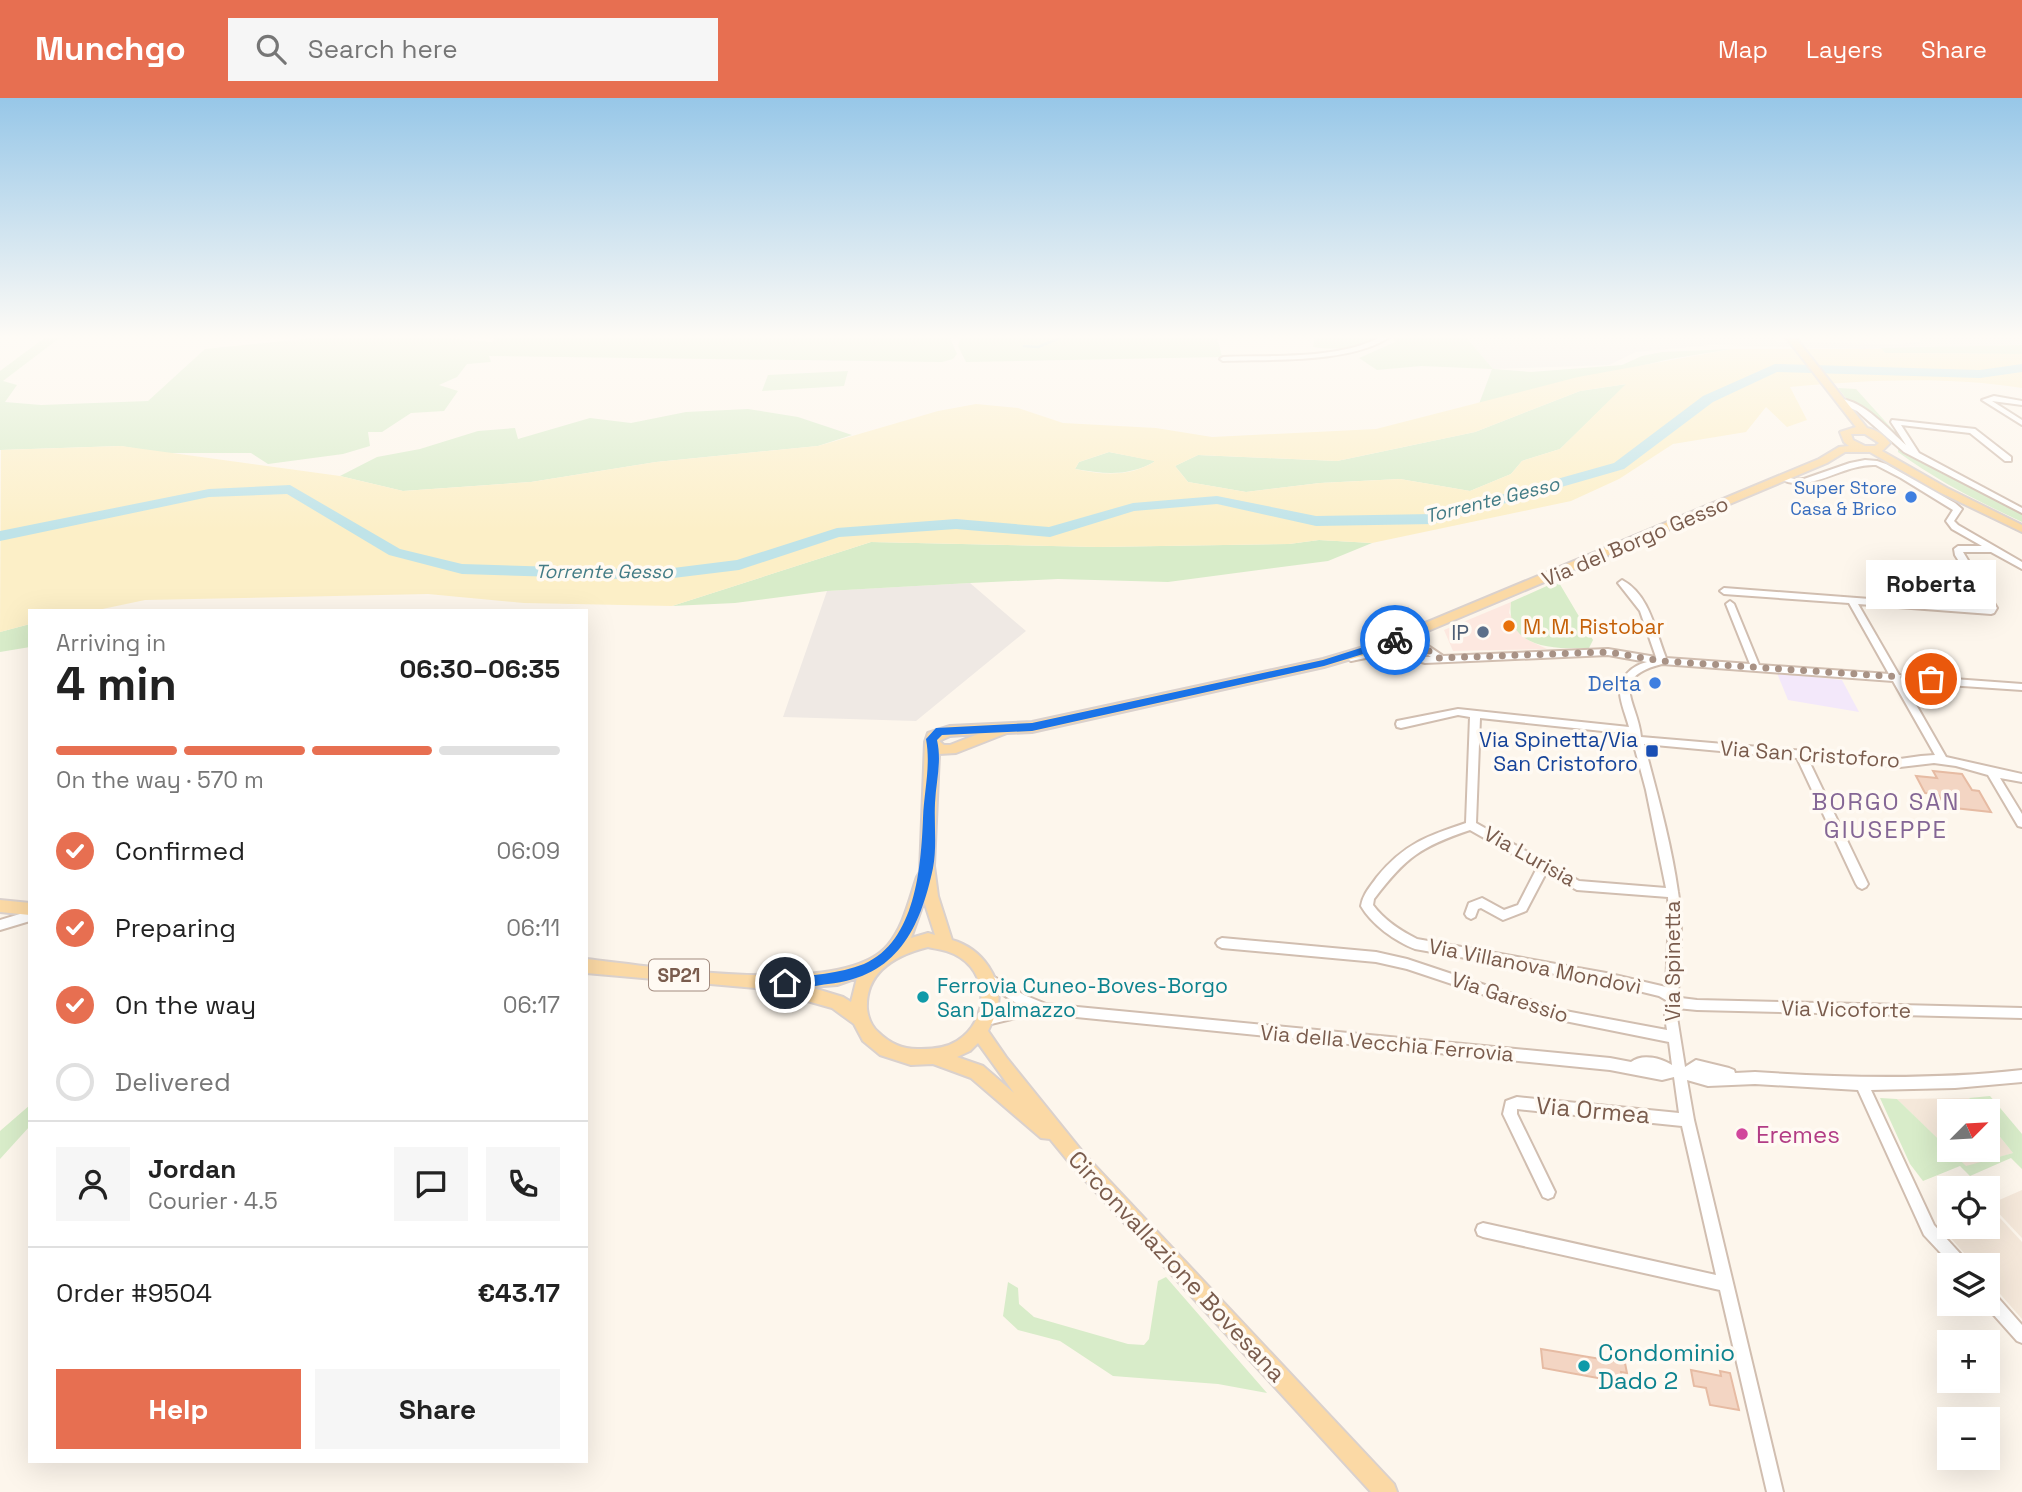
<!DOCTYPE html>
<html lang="en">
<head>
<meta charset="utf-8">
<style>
	:root { --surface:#fff; --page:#f6f6f6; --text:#222; --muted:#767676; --line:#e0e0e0; --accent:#e76f51 }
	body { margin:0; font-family:"Space Grotesk",sans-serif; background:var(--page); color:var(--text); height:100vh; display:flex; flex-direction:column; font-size:26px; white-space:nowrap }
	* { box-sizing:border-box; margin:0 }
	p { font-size:23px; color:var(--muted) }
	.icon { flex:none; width:38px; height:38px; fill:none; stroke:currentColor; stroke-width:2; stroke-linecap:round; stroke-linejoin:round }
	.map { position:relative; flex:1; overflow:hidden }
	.panel { position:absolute; left:28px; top:511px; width:560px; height:854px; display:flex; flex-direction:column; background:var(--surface); border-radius:0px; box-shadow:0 7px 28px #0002 }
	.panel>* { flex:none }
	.needle { width:46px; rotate:66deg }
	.controls { position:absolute; left:1937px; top:1001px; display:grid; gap:14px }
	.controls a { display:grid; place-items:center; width:63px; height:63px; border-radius:0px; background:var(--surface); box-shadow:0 7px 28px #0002; font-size:35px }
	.pin { position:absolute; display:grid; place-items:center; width:60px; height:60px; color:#fff; margin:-30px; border:4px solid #fff; border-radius:50%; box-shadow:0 2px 7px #0007 }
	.courier { position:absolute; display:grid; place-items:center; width:70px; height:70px; margin:-35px; border:5px solid #1a73e8; border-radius:50%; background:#fff; color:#222; box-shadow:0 2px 9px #0007 }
	.bubble { position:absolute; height:49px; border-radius:0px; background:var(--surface); box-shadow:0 7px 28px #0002; font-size:23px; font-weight:700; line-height:49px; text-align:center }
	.headline em { font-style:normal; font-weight:700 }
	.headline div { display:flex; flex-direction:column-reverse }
	.headline { display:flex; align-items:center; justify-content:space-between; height:119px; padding:0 28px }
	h1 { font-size:46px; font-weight:700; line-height:52px }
	.bar { display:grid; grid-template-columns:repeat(4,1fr); gap:10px 7px; align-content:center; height:84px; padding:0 28px }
	.bar i { height:9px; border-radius:5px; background:var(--line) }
	.bar .active { background:var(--accent) }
	.bar p { grid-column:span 4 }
	.line { display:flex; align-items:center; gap:18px; padding:0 28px; border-top:2px solid var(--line) }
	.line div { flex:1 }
	.round { display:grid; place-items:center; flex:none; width:74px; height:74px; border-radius:0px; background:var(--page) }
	ol { padding:0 28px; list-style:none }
	li { display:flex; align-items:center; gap:21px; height:77px }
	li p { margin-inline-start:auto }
	li .icon { padding:7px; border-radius:50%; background:var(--accent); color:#fff; stroke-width:4 }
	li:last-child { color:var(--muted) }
	li i { width:38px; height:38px; border:4px solid var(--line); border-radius:50% }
	.cta { display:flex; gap:14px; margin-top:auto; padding:14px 28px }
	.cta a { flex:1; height:80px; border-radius:0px; background:var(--accent); color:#fff; font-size:28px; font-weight:700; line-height:80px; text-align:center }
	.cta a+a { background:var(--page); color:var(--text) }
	header { display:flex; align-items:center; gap:42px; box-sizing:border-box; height:98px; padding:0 35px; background:var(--accent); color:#fff }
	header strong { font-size:33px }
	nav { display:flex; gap:38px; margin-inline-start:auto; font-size:24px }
	.search { width:490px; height:63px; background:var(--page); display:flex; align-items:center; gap:18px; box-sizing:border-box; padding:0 24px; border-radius:0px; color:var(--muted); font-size:26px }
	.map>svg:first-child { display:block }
	.residential { fill:#f5e8da }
	.commercial { fill:#fde8e0 }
	.industrial { fill:#efe9e4 }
	.education { fill:#f3e8fa }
	.green { fill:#d8ecc9 }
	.sand { fill:#fcefc7; fill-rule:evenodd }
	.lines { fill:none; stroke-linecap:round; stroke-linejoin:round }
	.stream { stroke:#a5d3da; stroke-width:2.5 }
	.river { fill:#bfe3e8; fill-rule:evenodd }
	.building { fill:#f3d5c3; stroke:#e6bba3; stroke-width:2 }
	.minor-casing { stroke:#d1beb0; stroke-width:4 }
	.major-casing { stroke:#dad1cd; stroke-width:4 }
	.minor { fill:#fff; fill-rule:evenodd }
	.major { fill:#fbd9a5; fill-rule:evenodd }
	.route { fill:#1a73e8 }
	.done { stroke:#a89285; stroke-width:7; stroke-dasharray:0 12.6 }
	.shop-dot { fill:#3f7fe0; stroke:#fffaf3; stroke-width:2.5 }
	.food-dot { fill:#e8710a; stroke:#fffaf3; stroke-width:2.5 }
	.service-dot { fill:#5c6f8a; stroke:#fffaf3; stroke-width:2.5 }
	.transit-dot { fill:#1a4fb4; stroke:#fffaf3; stroke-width:2.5 }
	.culture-dot { fill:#0f9aa8; stroke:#fffaf3; stroke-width:2.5 }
	.hotel-dot { fill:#d1479c; stroke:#fffaf3; stroke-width:2.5 }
	.labels { text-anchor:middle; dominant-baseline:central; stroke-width:7; stroke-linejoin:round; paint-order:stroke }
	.far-shop-label { font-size:18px; fill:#366cbe; stroke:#fffaf3; text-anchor:end }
	.far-water-label { font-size:19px; font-style:italic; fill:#437c86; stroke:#fffaf3 }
	.shield { fill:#fffaf3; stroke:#a28b7f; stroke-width:2 }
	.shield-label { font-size:19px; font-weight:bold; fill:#7a5c4d }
	.street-label { font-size:21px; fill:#7a5c4d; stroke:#fffaf3 }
	.food-label { font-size:21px; fill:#c56008; stroke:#fffaf3; text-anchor:start }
	.service-label { font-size:21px; fill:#4e5e75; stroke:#fffaf3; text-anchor:end }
	.shop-label { font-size:21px; fill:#366cbe; stroke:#fffaf3; text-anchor:end }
	.transit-label { font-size:21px; fill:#164399; stroke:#fffaf3; text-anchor:end }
	.culture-label { font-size:21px; fill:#0d838f; stroke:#fffaf3; text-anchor:start }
	.quarter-label { font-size:24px; letter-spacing:2px; fill:#846695; stroke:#fffaf3 }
	.near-street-label { font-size:24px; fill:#7a5c4d; stroke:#fffaf3 }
	.near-hotel-label { font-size:24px; fill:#b23c85; stroke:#fffaf3; text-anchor:start }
	.near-culture-label { font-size:24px; fill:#0d838f; stroke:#fffaf3; text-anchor:start }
</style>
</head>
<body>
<header>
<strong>Munchgo</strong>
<div class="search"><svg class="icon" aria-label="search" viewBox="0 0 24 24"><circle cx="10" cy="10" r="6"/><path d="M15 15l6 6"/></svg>Search here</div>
<nav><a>Map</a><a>Layers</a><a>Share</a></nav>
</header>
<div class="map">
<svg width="2022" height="1394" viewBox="0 0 2022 1394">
	<rect width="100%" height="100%" fill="#fdf6ec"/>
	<path class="residential" d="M1969 1000 1979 1013H1950V1052H1988V1024L2013 1055 1966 1069 1897 1001Z
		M2022 1092V1140L1990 1106Z
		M1988 1107 2022 1144V1221L1988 1182V1167H1975L1940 1128 1949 1124 1950 1129H1988Z"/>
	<path class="commercial" d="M1511 504 1509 515 1528 542 1547 551 1453 553 1444 532Z"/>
	<path class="industrial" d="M1465 238H1773L1777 244 1895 246 1920 244 1922 238H2022V247L1863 251 1712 247 1636 254 1609 267 1493 271Z
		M970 485 1026 533 916 623 783 619 827 493Z"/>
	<path class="education" d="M1777 575 1842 582 1859 614 1788 602Z"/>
	<path class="green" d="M47 238H62L3 283 17 287 5 304 41 307 148 303 205 251 332 238H425L492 244 497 238H949L957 256 953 261 942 264 489 258 491 264 467 266 457 279 439 287 458 293 444 313 411 315 382 334H368L370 348 343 356 268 366 251 355H160L121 348 0 352V273Z
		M961 238H1217L1222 259 966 264 958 248Z
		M1312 238H1381C1362 252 1335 252 1313 249L1315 239Z
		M1393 238H1465L1493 271 1531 274 1622 267 1642 258 1662 254 1732 251 1670 261 1479 306 1492 271 1421 268 1377 272 1359 260 1395 244Z
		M2022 247V256L1885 255 1881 250Z
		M848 273 844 288 762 293 768 277Z
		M1627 286 1560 351 1522 363 1511 376 1470 393 1400 381 1320 385 1246 394 1188 384 1175 368 1198 357 1337 363 1475 334 1580 293Z
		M1838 290 1856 291 1912 353 1849 304Z
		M748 311 798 319 852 337 818 348 656 364 531 384 403 393 340 378 377 359 420 351 478 333 515 330 518 341 590 320 631 325 686 314Z
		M1898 349 2022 416V424C1979 404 1936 382 1898 354Z
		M1109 354 1156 363C1128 379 1105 376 1075 371L1079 364Z
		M1319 442 1372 445 1328 463 1168 484 1058 481 970 485 827 493 735 505 672 508 871 444 1098 449 1289 446Z
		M1558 483 1593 542 1589 550C1557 551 1505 552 1511 504Z
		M30 526V549L0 554V534Z
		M1990 998 2022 1036V1071L2011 1060 1970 1078 1960 1068 1923 1083 1910 1066 1880 1000 1897 1001 1966 1068 2013 1055 1988 1024V1013H1979L1969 1000Z
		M30 1007V1028L0 1061V1033Z
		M1166 1179 1267 1295 1218 1286 1113 1278 1060 1243 1018 1232 1003 1218 1008 1184 1018 1190 1019 1206 1034 1219 1128 1246 1144 1247 1149 1241 1158 1183Z"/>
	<path class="sand" d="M1732 251H1882L1885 255 2022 256V290C1944 278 1869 282 1790 289L1807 322 1787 329 1766 309 1746 334 1673 346 1619 381 1571 403 1372 445 1319 442 1289 446 1098 449 871 444 672 508 524 505 428 496 145 502 93 513H30V526L0 534 1 352 121 348 340 378 403 393 531 384 656 364 818 348 938 313 976 306 1018 310 1063 325 1156 330 1212 339 1376 331 1578 279ZM1626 286 1560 351 1522 363 1511 376 1470 393 1400 381 1320 385 1246 394 1188 384 1175 368 1198 357 1337 363 1475 334 1580 293ZM1109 354 1154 363V364C1129 379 1103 377 1075 371L1079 364Z"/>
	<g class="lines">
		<path class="stream" d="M1024 248 1038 249 1060 240"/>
		<path class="river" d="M1775 266 1980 272 2022 266V274L1980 280 1777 274 1713 304 1624 371 1433 426 1316 428 1217 406 1134 413 1050 439 956 431 839 439 739 472 657 482 462 476 389 457 287 396 209 399 0 443V433L209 391 290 387 400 451 462 466 657 472 737 462 837 430 956 421 1049 429 1133 405 1217 398 1316 418 1432 416 1614 365 1703 298Z"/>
	</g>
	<path class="building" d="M1933 673 1962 676 1972 692 1979 693 1991 714 1945 709 1938 696 1925 695 1916 678 1937 680Z
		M1541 1251 1625 1265 1627 1275 1621 1274 1622 1283H1614L1543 1270Z
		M1691 1272 1721 1278 1720 1273 1730 1275 1739 1312 1710 1307 1706 1290 1694 1288Z"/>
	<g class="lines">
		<g class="minor-casing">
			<path id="minor" d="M1382 238H1391C1352 266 1270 261 1223 263L1220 261 1223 259C1270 257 1341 262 1382 238Z
				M1994 298 2022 303V307L1992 303 2022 322V327L1982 302Z
				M1840 301C1863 302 1890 333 1906 347L1891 324 1892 322 1975 331 2011 359V363H2005L1970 335 1901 327 1919 355 2022 410V415L1904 354 1857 313 1840 305Z
				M1865 362 1877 363 1886 366 1955 405 1962 411 1954 423 1958 427 2022 464V471L1991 454H1963L1997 510 1994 515 1991 516 1858 506 1899 577 2022 586V592L1903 584 1946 659 2022 676V684L2000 680 2022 716V729L2018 728 1988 677 1956 668 1934 665 1900 669 1808 661 1868 786 1866 789 1862 791 1858 789 1856 786 1797 660 1644 646C1657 695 1671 744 1678 794 1684 828 1679 864 1678 897L1681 900 1697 902 2022 910V920L1697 912 1677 910V919L1685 969 1696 962 1729 970 1734 972 1735 975 1755 974C1844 980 1933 982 2022 972V984L1955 990 1871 992 1934 1127 1966 1162 1968 1167H1952L1924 1137 1858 992 1755 986 1708 988 1687 982 1694 1022 1783 1394H1767L1720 1192 1483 1139 1478 1137 1476 1132 1478 1127 1483 1125 1716 1177 1682 1028 1517 1011V1016L1555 1094 1553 1099 1548 1101 1543 1099 1503 1016 1506 1003 1517 999 1679 1015 1674 979 1662 982 1610 972 1046 916 1040 914 987 927 983 926 981 922 983 918 1024 908 1016 905 985 885 983 881 985 877 989 876 1024 897 1046 906 1610 960 1631 964C1642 955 1661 960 1672 967L1669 944 1560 922 1407 871 1376 864 1222 850 1218 848 1216 845 1218 842 1222 840 1376 854 1407 861 1560 912 1667 932 1665 919 1666 902 1659 898 1606 885 1415 851C1395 843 1372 827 1361 808 1363 796 1370 789 1377 779 1404 746 1427 738 1466 725L1470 619 1458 617 1401 630 1397 629 1396 626 1397 623 1458 611 1629 629C1626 618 1621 606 1620 596 1618 580 1633 567 1647 564L1608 557 1425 565 1390 555 1351 563 1346 560 1351 557 1390 549 1425 559H1431L1410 544 1402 543 1400 546H1394L1392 544 1397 538 1400 537 1415 539 1443 558 1608 551 1656 559 1640 513 1618 485 1622 482C1650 497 1655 533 1666 560L1750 566 1726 506 1730 503 1734 506 1759 567 1889 576 1849 505 1724 496 1720 493 1724 490 1988 510 1955 457 1954 451 1958 448H1982L1952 431 1946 423 1953 412 1901 380 1876 367C1842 365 1808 398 1779 380L1783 378 1794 381H1804L1850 365ZM1662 566 1893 583 1935 657 1921 658 1900 661 1641 639C1638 604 1607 580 1662 566ZM1480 620 1631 636 1646 692 1666 790 1579 783 1476 725ZM1470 732 1537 770 1518 807 1504 812 1482 800 1469 805 1465 816 1467 819 1471 821 1475 819 1478 811 1481 810 1503 822 1526 813 1546 775 1577 792 1668 799 1669 820 1666 889 1606 875 1417 841C1401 833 1384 822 1373 807L1374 801C1406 759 1420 749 1470 732Z
				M30 813V823L0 832V822Z
				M1988 1192 1993 1194 2022 1227V1245L2017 1243 1984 1206H1988Z"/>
		</g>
		<g class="major-casing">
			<path id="major" d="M1785 238H1794L1867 330C1877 332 1884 337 1890 345L1882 353 1947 390 2022 427V434L1939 394 1870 354H1845L1827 365 1385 551 1324 569 1032 634 1007 635 956 655 939 656 934 768 938 798 952 842C981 850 1005 881 997 912 995 919 991 926 988 933L1006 959 1085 1057 1394 1386 1397 1394H1371L1073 1069 1050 1041 1041 1040 971 980 933 966 911 967 880 957 863 943 854 926 832 910 786 897 779 892 586 875V861C652 868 844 901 888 847 904 828 909 802 917 779L920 774 925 644 928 635 950 628 1032 624 1323 561 1377 545 1819 361 1839 349 1849 348 1844 344 1840 334 1856 329ZM1851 336H1865L1879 345 1875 348H1865L1853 342ZM978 636 950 647H944L939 643 950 638ZM924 803 935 837 928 835 911 840ZM928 849C936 851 946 852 954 856 990 873 990 922 957 943 946 950 934 951 921 951 904 952 890 946 878 934 871 928 868 919 867 911 865 873 896 857 928 849ZM857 880 851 904 843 899 810 889 837 887ZM978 945 1014 995 983 968 957 959 970 953Z
				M0 802 30 805V817L0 814Z"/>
		</g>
		<use href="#minor" class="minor"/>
		<use href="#major" class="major"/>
	</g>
	<linearGradient id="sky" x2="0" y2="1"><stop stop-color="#97c7e8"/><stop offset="0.55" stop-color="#fefbf6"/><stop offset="1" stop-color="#fefbf6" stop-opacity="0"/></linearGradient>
	<rect width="2022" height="434" fill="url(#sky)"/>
	<path class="route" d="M1395 539 1399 540V545L1324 568 1032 633 942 637 937 642C942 664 936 683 935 705 934 726 937 749 933 770 920 831 897 879 828 886 814 888 794 893 781 889V881L785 880C811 877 839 876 864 866 916 843 921 769 923 720 924 693 931 668 926 641L936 630 1032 625 1323 562Z"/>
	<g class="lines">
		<path class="done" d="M1395 542 1412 541 1439 560 1608 554 1662 563 1931 581"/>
	</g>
	<g class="shop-dot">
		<circle cx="1911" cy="399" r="7"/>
		<circle cx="1655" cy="585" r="7"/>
	</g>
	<circle class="food-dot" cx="1509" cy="528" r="7"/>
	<circle class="service-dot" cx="1483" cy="534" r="7"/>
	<rect class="transit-dot" x="1645" y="646" width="14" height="14" rx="3.5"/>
	<g class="culture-dot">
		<circle cx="923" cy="899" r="7"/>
		<circle cx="1584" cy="1268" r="7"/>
	</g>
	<circle class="hotel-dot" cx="1742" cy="1036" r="7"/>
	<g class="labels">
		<g class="far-shop-label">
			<text x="1897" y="389">Super Store<tspan x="1897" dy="21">Casa &amp; Brico</tspan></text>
		</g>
		<g class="far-water-label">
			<text transform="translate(1492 402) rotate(-14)">Torrente Gesso</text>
			<text x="604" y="473">Torrente Gesso</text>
		</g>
		<rect class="shield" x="649" y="861.5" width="60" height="31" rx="5"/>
		<g class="shield-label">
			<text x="679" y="877">SP21</text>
		</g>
		<g class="street-label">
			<text transform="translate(1635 443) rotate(-23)">Via del Borgo Gesso</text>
			<text transform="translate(1810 656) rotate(4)">Via San Cristoforo</text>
			<text transform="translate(1530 758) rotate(29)">Via Lurisia</text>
			<text transform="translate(1672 863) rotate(-90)">Via Spinetta</text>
			<text transform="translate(1535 868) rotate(11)">Via Villanova Mondovì</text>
			<text transform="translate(1510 899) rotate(18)">Via Garessio</text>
			<text transform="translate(1846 911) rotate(1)">Via Vicoforte</text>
			<text transform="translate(1387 945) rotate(5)">Via della Vecchia Ferrovia</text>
		</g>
		<g class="food-label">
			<text x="1523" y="528">M. M. Ristobar</text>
		</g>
		<g class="service-label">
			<text x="1469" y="534">IP</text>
		</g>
		<g class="shop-label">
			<text x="1641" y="585">Delta</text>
		</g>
		<g class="transit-label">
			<text x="1638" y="641">Via Spinetta/Via<tspan x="1638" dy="24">San Cristoforo</tspan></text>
		</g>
		<g class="culture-label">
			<text x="937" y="887">Ferrovia Cuneo-Boves-Borgo<tspan x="937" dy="24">San Dalmazzo</tspan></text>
		</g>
		<g class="quarter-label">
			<text x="1886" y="703">BORGO SAN<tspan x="1886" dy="28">GIUSEPPE</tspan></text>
		</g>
		<g class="near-street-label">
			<text transform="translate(1593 1012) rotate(5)">Via Ormea</text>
			<text transform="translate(1177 1168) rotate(47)">Circonvallazione Bovesana</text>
		</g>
		<g class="near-hotel-label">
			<text x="1756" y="1036">Eremes</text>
		</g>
		<g class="near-culture-label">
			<text x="1598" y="1254">Condominio<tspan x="1598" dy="28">Dado 2</tspan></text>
		</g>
	</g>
</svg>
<div class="controls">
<a><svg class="needle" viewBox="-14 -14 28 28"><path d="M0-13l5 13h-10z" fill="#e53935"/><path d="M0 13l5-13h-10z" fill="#767676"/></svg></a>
<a><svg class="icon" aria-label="locate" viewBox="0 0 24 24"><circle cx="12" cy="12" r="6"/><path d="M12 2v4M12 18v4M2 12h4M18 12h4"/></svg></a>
<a><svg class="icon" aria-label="layers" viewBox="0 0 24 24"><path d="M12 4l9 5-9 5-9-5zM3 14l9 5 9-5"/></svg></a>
<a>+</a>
<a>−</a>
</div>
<div class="pin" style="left:1931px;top:581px;background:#ea580c"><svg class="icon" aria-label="bag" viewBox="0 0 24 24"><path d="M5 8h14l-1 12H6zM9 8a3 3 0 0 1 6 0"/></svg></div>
<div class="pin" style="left:785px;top:885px;background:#1f2937"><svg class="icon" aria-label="home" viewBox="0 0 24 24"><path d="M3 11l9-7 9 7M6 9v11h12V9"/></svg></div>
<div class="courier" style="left:1395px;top:542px"><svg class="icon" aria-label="bike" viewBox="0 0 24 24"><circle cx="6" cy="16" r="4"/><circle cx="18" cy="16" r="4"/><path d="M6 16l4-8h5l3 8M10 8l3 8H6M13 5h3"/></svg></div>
<div class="bubble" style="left:1866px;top:462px;width:130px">Roberta</div>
<section class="panel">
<div class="headline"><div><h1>4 min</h1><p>Arriving in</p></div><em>06:30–06:35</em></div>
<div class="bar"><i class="active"></i><i class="active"></i><i class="active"></i><i></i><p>On the way · 570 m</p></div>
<ol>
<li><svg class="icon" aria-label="check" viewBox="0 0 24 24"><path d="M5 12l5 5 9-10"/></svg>Confirmed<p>06:09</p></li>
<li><svg class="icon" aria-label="check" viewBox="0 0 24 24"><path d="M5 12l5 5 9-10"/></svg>Preparing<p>06:11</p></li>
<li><svg class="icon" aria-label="check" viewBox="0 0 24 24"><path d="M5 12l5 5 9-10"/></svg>On the way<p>06:17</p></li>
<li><i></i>Delivered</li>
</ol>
<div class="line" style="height:126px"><a class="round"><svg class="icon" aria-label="person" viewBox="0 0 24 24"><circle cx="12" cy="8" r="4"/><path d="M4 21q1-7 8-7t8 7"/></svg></a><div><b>Jordan</b><p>Courier · 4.5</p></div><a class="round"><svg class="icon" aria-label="chat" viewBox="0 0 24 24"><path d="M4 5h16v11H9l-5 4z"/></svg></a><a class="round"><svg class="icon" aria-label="phone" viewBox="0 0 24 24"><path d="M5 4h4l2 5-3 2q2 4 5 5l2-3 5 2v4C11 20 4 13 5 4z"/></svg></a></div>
<div class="line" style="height:91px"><div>Order #9504</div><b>€43.17</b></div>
<div class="cta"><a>Help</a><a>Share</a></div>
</section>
</div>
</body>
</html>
